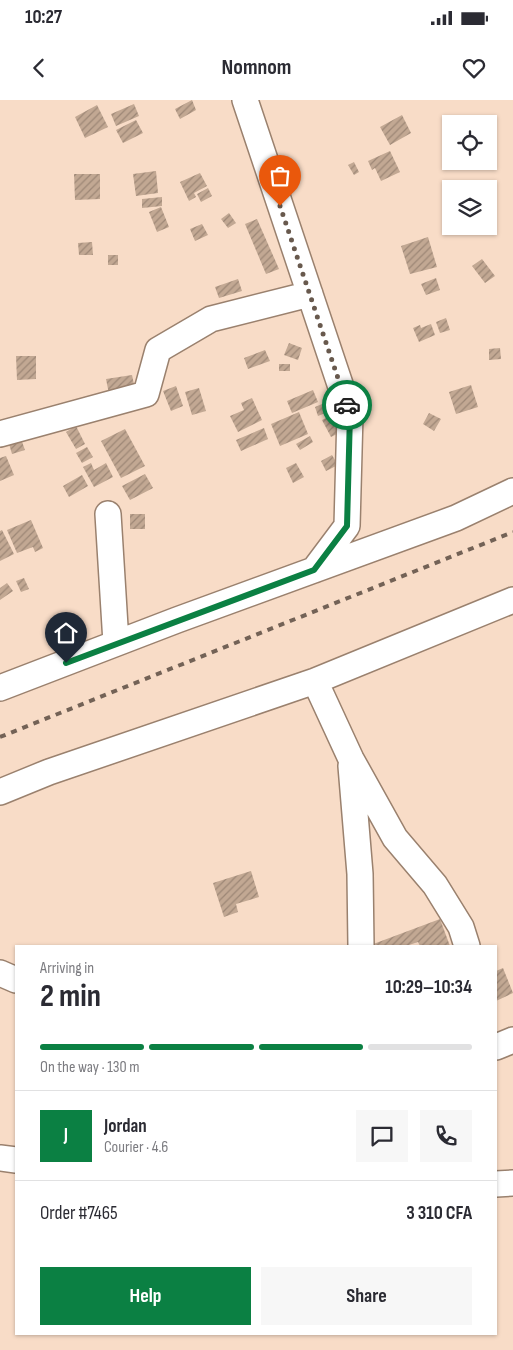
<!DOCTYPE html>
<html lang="en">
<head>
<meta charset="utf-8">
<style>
	:root { --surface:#fff; --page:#f7f7f7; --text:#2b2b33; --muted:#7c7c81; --line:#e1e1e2; --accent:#0b8043 }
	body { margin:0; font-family:"Sofia Sans Condensed",sans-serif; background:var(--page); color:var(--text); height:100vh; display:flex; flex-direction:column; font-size:19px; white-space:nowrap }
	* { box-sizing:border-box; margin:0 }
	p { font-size:16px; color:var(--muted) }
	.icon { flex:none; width:28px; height:28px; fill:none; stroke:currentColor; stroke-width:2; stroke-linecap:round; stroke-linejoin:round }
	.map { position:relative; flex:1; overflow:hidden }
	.drawer { position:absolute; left:15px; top:845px; width:482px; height:390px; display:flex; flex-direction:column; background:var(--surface); border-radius:0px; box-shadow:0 1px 4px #0004 }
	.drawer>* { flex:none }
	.controls { position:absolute; left:442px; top:15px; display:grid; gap:10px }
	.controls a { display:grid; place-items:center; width:55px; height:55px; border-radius:0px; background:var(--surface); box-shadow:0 1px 4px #0004; font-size:25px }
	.pin { position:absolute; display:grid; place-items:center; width:42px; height:42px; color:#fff; margin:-51px -21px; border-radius:50% 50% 50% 0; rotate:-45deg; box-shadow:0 0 5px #0007 }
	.pin .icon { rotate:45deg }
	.courier { position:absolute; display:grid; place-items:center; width:50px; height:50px; margin:-25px; border:4px solid #0b8043; border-radius:50%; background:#fff; color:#222; box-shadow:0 1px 6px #0007 }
	.head em { font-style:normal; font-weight:700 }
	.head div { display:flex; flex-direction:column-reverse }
	.head { display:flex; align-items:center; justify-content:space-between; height:85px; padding:0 25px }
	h1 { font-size:32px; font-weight:700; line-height:38px }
	.bar { display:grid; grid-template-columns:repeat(4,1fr); gap:8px 5px; align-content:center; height:60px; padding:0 25px }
	.bar i { height:6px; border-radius:4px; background:var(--line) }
	.bar .selected { background:var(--accent) }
	.bar p { grid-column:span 4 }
	.line { display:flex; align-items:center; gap:12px; padding:0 25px; border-top:1px solid var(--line) }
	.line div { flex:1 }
	.round { display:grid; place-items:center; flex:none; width:52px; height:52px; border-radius:0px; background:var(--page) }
	.cta { display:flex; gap:10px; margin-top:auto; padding:10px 25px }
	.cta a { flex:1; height:58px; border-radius:0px; background:var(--accent); color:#fff; font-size:20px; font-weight:700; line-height:58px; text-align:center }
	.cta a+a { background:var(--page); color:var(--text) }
	.status { display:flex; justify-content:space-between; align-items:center; height:35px; padding:0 25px; background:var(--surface); direction:ltr }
	.status svg { height:14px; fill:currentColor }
	header { display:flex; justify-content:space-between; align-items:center; height:65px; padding:0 25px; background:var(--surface); font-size:22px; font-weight:700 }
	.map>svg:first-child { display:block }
	.building { fill:url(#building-hatch) }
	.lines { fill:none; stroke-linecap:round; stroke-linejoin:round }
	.minor-casing { stroke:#9a816e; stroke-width:28 }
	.minor { stroke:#fff; stroke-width:25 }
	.rail { stroke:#736256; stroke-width:4; stroke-dasharray:6 6; stroke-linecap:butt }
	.done { stroke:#68594d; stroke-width:5; stroke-dasharray:0 9 }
	.route { stroke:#0b8043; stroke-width:6 }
</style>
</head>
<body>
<div class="status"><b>10:27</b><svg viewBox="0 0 49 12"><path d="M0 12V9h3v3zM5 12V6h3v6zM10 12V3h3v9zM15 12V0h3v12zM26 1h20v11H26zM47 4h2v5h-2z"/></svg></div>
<header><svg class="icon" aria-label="back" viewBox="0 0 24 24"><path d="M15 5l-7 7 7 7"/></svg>Nomnom<svg class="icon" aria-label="heart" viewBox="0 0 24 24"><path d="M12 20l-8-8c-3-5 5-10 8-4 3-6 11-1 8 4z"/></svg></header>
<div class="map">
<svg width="513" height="1250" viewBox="0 0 513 1250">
	<defs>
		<pattern id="building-hatch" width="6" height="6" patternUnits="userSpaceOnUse" patternTransform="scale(1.25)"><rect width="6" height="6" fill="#c2a893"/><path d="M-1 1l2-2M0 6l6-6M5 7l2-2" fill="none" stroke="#9d8776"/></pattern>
	</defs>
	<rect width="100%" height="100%" fill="#f8dcc7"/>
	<path class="building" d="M192 0 196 10 180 19 175 9Z
		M134 4 139 16 116 26 111 14Z
		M97 5 108 27 85 38 75 17Z
		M402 15 411 33 390 45 380 27Z
		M136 20 143 33 123 43 116 30Z
		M390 51 400 72 381 81 375 68 372 70 368 61Z
		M354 62 359 72 354 75 348 65Z
		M156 71 158 93 136 96 133 74Z
		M200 73 207 86 194 93 196 97 189 101 180 82Z
		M74 74H100V99L75 100Z
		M208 88 212 96 201 102 197 94Z
		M162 97V106L142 108V99Z
		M161 107 169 127 157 132 149 112Z
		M229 113 236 123 228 128 221 119Z
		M257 119 279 169 266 174 245 124Z
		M202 124 208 135 195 141 190 129Z
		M428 137 437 167 410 174 401 146Z
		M92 142 93 155H79L78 143Z
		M108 155H118V165H108Z
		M482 159 495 176 485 183 472 166Z
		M436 178 440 190 426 195 421 184Z
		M238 179 242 191 219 198 215 187Z
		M446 218 450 230 440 233 436 222Z
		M431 224 435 235 419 242 413 228 420 225 421 228Z
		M289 243 302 248 298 260 284 255Z
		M500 248 501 259 489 260V249Z
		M265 250 270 261 248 269 244 258Z
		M16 256H36V279L17 280Z
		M279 264H290V271H279Z
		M132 275 135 289 109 294 106 279Z
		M471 285 478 307 456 314 449 292Z
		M176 286 183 306 171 311 163 291Z
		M199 288 206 311 192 315 185 292Z
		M313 290 318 302 292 313 287 301Z
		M252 298 262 320 238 332 230 316 244 310 241 303Z
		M327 302 330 311 318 316 315 307Z
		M299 312 308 334 280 346 271 324Z
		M429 313 441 319 434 331 423 324Z
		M334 314 343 331 331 337 322 320Z
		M76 326 85 344 76 349 66 332Z
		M264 328 268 339 241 351 236 340Z
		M125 329 145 366 121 378 101 341Z
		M310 336 313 342 300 350 296 344Z
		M21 339 25 350 12 354 9 344Z
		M87 347 93 357 82 363 76 353Z
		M332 355 338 365 326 371 321 361Z
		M6 356 14 375 0 381V358Z
		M91 363 94 370 106 363 113 377 94 387 83 367Z
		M296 363 304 377 293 383 286 368Z
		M145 374 153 388 130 400 122 386Z
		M82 375 88 386 69 397 63 386Z
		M130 414H145V429H130Z
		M31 420 43 448 35 452 33 447 17 453 7 430Z
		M2 430 14 454 0 461V431Z
		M24 478 29 489 21 492 16 481Z
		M7 483 13 491 0 500V488Z
		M251 771 259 797 236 804 238 812 224 817 213 783Z
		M440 819 450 846H420L418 842 406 846H368Z
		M503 868 513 893 496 901V871Z"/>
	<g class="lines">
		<g class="minor-casing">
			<path id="minor" d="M245 0 350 314 347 426 314 470
				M0 334 146 294 158 250 211 219 310 194
				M108 414 116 543
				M315 581 351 659 395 738 435 785 461 827 467 846
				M0 588 177 520 456 418 513 391
				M351 666 360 774 361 846
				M0 692 49 672 315 581 513 500
				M0 873 16 880
				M496 947 513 940
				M0 1058 16 1060
				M496 1084 513 1083"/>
		</g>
		<use href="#minor" class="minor"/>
		<path class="rail" d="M0 637 513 432"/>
	</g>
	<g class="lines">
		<path class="done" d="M280 106 347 305"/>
		<path class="route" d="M66 563 314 470 347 426 350 314 347 305"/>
	</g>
</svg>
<div class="controls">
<a><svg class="icon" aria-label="locate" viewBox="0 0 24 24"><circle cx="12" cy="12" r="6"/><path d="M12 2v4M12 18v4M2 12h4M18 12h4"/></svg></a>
<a><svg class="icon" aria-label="layers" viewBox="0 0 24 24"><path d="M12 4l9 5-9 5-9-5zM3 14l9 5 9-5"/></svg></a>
</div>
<div class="pin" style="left:280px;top:106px;background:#ea580c"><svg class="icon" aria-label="bag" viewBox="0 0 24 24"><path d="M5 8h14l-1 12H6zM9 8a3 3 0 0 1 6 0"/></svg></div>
<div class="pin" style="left:66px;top:563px;background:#1f2937"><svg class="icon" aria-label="home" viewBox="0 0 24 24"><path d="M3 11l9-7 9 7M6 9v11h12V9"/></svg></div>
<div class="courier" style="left:347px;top:305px"><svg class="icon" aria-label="car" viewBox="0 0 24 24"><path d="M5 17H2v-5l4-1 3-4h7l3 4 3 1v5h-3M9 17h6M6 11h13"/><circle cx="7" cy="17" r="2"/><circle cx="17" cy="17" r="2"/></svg></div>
<section class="drawer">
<div class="head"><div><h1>2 min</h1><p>Arriving in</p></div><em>10:29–10:34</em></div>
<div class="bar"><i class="selected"></i><i class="selected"></i><i class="selected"></i><i></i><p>On the way · 130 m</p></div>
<div class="line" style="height:90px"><b class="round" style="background:var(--accent);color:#fff">J</b><div><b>Jordan</b><p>Courier · 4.6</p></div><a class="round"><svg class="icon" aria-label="chat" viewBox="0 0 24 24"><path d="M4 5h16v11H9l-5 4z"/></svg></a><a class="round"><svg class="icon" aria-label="phone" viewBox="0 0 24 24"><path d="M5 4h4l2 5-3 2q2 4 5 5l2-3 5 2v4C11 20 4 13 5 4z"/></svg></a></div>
<div class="line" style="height:65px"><div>Order #7465</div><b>3 310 CFA</b></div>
<div class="cta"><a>Help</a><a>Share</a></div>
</section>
</div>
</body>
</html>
